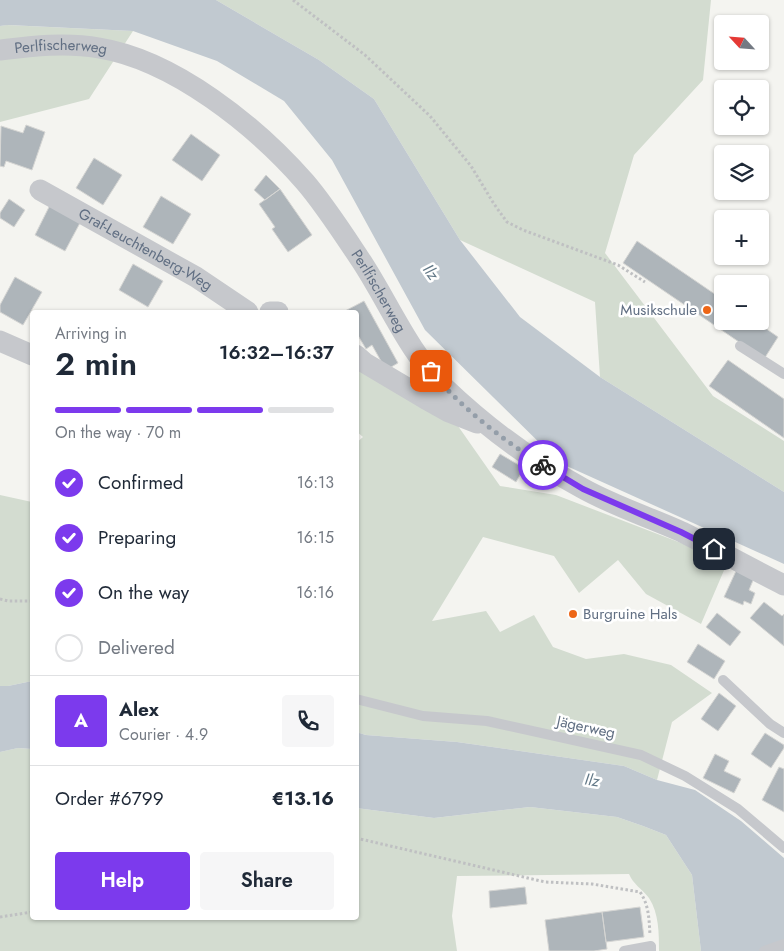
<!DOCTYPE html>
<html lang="en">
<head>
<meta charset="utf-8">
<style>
	:root { --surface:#fff; --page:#f6f6f7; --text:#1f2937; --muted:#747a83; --line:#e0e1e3; --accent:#7c3aed }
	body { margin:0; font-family:Jost,sans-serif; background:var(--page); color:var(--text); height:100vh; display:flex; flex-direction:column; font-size:19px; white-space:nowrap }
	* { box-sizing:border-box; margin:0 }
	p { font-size:16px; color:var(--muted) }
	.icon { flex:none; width:28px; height:28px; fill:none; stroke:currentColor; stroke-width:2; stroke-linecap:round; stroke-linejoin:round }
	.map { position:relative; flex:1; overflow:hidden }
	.side { position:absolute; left:30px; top:310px; width:329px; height:610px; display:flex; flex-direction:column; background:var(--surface); border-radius:5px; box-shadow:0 1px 4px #0004 }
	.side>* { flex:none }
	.needle { width:32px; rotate:296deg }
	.tools { position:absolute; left:714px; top:15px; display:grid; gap:10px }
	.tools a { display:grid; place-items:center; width:55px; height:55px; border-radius:5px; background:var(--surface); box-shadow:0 1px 4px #0004; font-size:25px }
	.pin { position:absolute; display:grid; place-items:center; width:42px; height:42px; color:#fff; margin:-21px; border-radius:10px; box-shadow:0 2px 8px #0006 }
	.courier { position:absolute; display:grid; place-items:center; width:50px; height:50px; margin:-25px; border:4px solid #7c3aed; border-radius:50%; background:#fff; color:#222; box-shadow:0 1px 6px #0007 }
	.headline em { font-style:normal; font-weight:600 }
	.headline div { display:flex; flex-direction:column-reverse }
	.headline { display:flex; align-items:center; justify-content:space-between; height:85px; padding:0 25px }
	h1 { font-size:32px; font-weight:600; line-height:38px }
	.bar { display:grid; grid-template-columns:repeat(4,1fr); gap:8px 5px; align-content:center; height:60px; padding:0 25px }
	.bar i { height:6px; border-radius:4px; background:var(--line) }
	.bar .on { background:var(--accent) }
	.bar p { grid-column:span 4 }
	.line { display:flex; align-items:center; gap:12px; padding:0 25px; border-top:1px solid var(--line) }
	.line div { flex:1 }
	.round { display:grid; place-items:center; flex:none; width:52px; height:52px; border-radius:5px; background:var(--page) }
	ol { padding:0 25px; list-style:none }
	li { display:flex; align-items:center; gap:15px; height:55px }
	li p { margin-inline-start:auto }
	li .icon { padding:5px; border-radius:50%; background:var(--accent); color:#fff; stroke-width:4 }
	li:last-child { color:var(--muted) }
	li i { width:28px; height:28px; border:2px solid var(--line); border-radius:50% }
	.action { display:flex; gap:10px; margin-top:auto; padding:10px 25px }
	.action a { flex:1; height:58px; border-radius:5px; background:var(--accent); color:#fff; font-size:20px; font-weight:600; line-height:58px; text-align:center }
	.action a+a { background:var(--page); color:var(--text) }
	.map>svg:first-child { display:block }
	.green { fill:#d3dcd0 }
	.water { fill:#c1c9d0 }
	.building { fill:#aeb5ba; stroke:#d5d5d3 }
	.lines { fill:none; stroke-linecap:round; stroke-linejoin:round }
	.path { stroke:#bfc0c2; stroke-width:3; stroke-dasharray:2.5 2.5; stroke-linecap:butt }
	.service { stroke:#c6c8cc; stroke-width:10 }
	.minor { stroke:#c6c8cc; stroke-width:21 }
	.done { stroke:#949ea9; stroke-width:5; stroke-dasharray:0 9 }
	.route { stroke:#7c3aed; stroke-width:6 }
	.poi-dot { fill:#ed6617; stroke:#fff; stroke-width:2 }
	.labels { text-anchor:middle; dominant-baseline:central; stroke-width:5; stroke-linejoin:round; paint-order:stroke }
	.street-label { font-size:15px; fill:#616f83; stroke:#fff }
	.poi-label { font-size:15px; fill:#616f83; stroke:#fff; text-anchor:end }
	.water-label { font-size:16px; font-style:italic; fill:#627887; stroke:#fff }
</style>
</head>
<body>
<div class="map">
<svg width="784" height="951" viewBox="0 0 784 951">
	<rect width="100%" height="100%" fill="#f4f4f0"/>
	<path class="green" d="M216 0H711L703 80 634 155 605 253 713 396 784 441V492L600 377 595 302 460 240 374 99 319 60Z
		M7 25 133 31 89 99 0 122V26Z
		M356 363 458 426 500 486 556 495 728 561 701 624 646 594 618 560 579 593 554 556 483 537 432 621 486 611 500 632 534 615 553 647 586 659 624 654 671 665 712 693 672 722 657 780 624 766 457 742 366 735 356 732V443L363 437 356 431Z
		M0 495 32 502V681L8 686H0Z
		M18 748 32 749V918H356V808L434 818 530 807 617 817 643 826 666 835 692 875 701 951H659C659 934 659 913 649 898 642 889 633 884 629 874L457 876 452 916 457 951H0V752Z"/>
	<path class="water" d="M0 0H216L319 60 374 99 460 240 520 317 600 377 784 492V564L560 463 425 330 332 160 284 101 217 61 133 31 8 25 0 26Z
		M32 681V749L18 748 0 752V686H8Z
		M356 732 366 735 457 742 624 766 657 780 695 790 741 821 784 858V951H701L692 875 666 835 643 826 617 817 530 807 434 818 356 808Z"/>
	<path class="building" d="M26 125 45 132 32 170 6 161 4 167 0 166 1 126 23 133Z
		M191 134 220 155 202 181 172 160Z
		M94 158 122 175 103 205 76 188Z
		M266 175 280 189 265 200 254 190Z
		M280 189 312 235 288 252 272 229 275 227 259 204Z
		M161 196 191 214 173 244 143 227Z
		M9 199 25 210 14 227 0 218V213Z
		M50 205 81 221 65 251 35 235Z
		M637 241 722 299V321H755L778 337 764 359 623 263Z
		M133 264 163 281 148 307 119 290Z
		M15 277 42 292 23 325 0 312V305Z
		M364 301 398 363 386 370 372 345 366 349 356 332V312L345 311Z
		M728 360 784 399V438L709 386Z
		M500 454 524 468 516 482 492 467Z
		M736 571 754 578 749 590 755 593 751 604 744 601 743 605 724 597Z
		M764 602 782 616 784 614V646L750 618Z
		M717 613 741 632 730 646 706 627Z
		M698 644 725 661 714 679 687 662Z
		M719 693 736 706 718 731 701 719Z
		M765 733 784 745V748L771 768 751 754Z
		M715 754 729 761 724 771 741 779 734 793 703 778Z
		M779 767 784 769V812L762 800Z
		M525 887 527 904 490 908 489 891Z
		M640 907 644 937 606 942 602 912Z
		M602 912 607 949 594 951H549L545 920Z"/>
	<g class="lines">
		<path class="path" d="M293 0 365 55 430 116 471 166 494 204 507 222 523 230 618 265 645 282
			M0 599 8 601H32
			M356 838 545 882 592 884 640 892C649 905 649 919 650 935
			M0 917 32 912"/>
		<path class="service" d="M740 346 784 374
			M723 680 770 724 784 733
			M356 699 423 716 487 721 641 755 685 776 738 809 784 848
			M624 951 651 946V951
			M764 951 784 944"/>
		<g class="minor">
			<path id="s1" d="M0 50C33 46 66 42 99 48 174 60 256 126 305 182 324 204 344 235 360 259 388 301 408 352 445 388 486 427 532 461 582 488 614 506 649 517 682 532 716 549 750 568 784 585"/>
			<path id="s2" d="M40 190 196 277 248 312"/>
			<path d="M270 312H278"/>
			<path d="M0 341 32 355"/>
			<path d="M356 355 365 363 424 398 449 412 477 423"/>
		</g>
	</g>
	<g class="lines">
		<path class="done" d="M431 371C461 408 503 440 543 465"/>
		<path class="route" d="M543 465 583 489 681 532 714 549"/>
	</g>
	<g class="poi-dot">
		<circle cx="707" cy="310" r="5"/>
		<circle cx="573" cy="614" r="5"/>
	</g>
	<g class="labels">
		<g class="street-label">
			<text stroke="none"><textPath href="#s1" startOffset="61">Perlfischerweg</textPath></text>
			<text stroke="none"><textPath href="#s2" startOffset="121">Graf-Leuchtenberg-Weg</textPath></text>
			<text stroke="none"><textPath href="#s1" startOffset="481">Perlfischerweg</textPath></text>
			<text transform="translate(586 727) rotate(12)">Jägerweg</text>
		</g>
		<g class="poi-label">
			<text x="697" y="310">Musikschule</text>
			<text x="583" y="614" text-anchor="start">Burgruine Hals</text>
		</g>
		<g class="water-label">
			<text transform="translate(431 272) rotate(54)">Ilz</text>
			<text transform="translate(592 780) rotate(9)">Ilz</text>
		</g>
	</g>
</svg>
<div class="tools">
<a><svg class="needle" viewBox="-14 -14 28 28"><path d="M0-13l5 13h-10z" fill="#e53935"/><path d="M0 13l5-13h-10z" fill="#747a83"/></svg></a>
<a><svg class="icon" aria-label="locate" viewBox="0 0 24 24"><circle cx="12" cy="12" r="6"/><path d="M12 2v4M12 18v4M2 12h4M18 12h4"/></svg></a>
<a><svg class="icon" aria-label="layers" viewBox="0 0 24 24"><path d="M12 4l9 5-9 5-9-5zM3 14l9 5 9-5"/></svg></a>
<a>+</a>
<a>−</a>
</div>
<div class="pin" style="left:431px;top:371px;background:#ea580c"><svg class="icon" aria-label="bag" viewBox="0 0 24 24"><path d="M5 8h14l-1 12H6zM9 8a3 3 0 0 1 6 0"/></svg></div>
<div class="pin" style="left:714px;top:549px;background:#1f2937"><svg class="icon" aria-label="home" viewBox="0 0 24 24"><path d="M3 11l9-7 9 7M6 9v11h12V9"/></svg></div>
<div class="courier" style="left:543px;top:465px"><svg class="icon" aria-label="bike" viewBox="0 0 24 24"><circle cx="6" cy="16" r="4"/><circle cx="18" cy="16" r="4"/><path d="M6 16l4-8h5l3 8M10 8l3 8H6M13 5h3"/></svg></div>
<section class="side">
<div class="headline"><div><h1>2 min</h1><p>Arriving in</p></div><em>16:32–16:37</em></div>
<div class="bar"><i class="on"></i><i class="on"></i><i class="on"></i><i></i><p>On the way · 70 m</p></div>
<ol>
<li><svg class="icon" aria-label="check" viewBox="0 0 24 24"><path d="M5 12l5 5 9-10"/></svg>Confirmed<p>16:13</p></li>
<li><svg class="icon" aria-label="check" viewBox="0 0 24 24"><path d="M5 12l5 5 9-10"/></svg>Preparing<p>16:15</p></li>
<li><svg class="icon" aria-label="check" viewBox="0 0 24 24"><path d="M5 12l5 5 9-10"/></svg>On the way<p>16:16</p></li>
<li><i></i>Delivered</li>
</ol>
<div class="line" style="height:90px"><b class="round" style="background:var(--accent);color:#fff">A</b><div><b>Alex</b><p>Courier · 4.9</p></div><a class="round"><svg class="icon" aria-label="phone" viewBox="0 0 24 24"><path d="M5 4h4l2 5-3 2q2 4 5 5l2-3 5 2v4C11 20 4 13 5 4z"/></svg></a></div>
<div class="line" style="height:65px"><div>Order #6799</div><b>€13.16</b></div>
<div class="action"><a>Help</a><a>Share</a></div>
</section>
</div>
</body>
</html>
